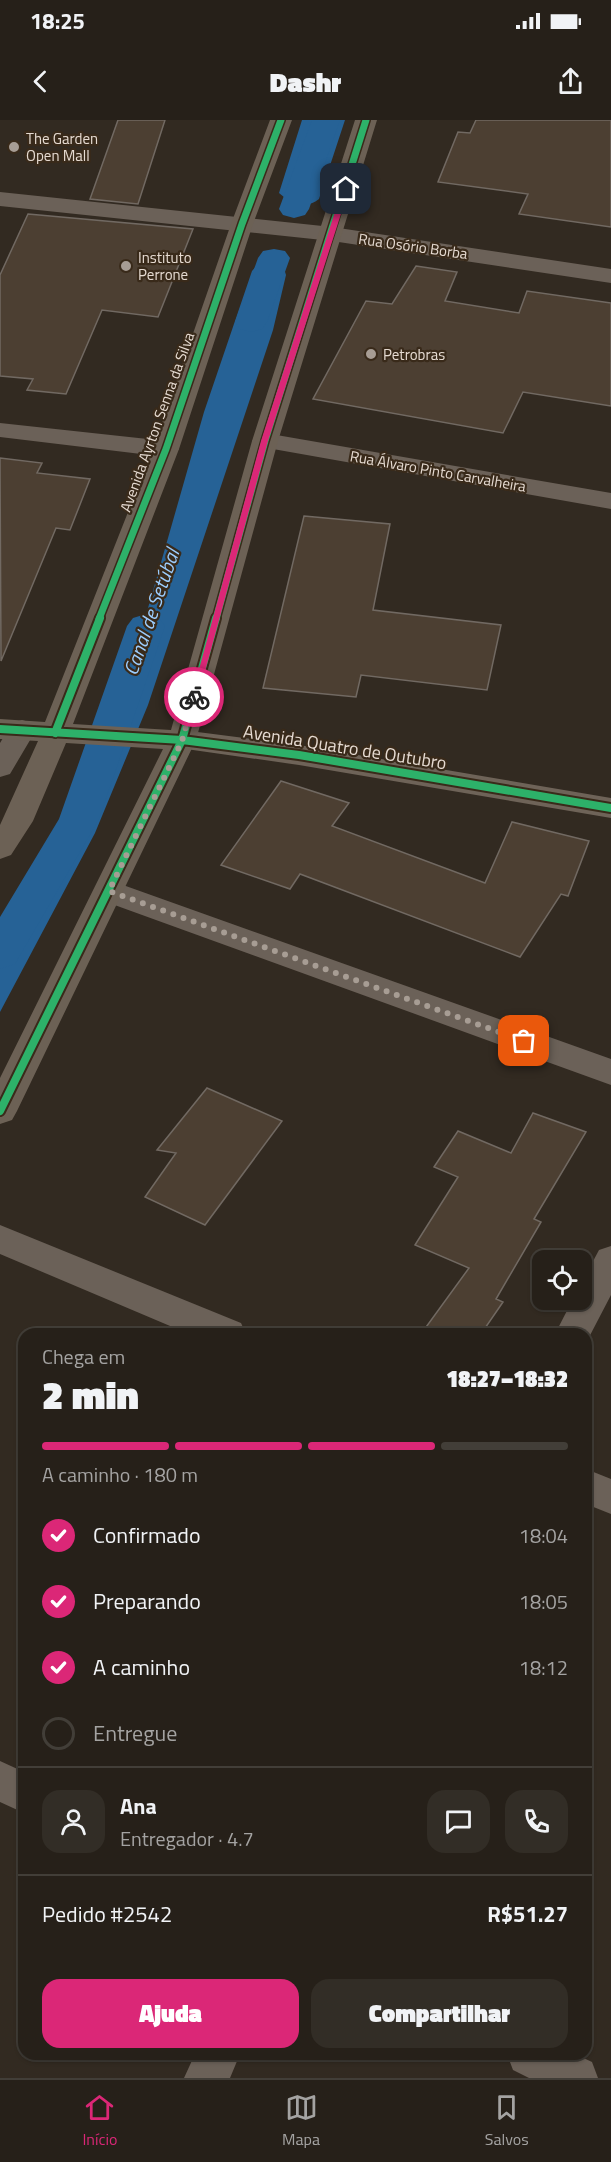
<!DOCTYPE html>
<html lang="pt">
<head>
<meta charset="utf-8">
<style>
	:root { --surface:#262019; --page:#322d26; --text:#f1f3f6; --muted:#a4a3a2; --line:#423e38; --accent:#db2777 }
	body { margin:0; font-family:"Titillium Web",sans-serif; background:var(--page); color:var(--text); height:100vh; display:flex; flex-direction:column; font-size:22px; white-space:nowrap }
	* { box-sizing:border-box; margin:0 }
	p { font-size:20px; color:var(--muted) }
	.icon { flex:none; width:33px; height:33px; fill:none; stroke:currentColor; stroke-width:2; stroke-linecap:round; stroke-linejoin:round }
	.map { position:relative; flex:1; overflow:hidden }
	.drawer { position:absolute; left:18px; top:1208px; width:574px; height:732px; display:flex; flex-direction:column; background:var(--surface); border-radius:18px; box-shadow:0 2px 4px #0004,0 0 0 2px var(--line) }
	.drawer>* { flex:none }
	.fabs { position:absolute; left:532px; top:1130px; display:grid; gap:12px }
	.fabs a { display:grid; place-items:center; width:60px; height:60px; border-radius:12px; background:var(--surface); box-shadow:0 2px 4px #0004,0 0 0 2px var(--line); font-size:30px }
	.pin { position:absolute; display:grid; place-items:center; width:51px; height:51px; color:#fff; margin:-26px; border-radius:12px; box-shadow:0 3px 9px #0006 }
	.courier { position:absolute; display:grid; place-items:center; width:60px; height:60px; margin:-30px; border:4px solid #db2777; border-radius:50%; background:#fff; color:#222; box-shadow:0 2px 8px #0007 }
	.headline em { font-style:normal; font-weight:800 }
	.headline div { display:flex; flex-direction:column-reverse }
	.headline { display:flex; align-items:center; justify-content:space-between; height:102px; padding:0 24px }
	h1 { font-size:39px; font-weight:800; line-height:45px }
	.bar { display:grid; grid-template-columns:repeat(4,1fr); gap:9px 6px; align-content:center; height:72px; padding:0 24px }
	.bar i { height:8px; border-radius:4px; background:var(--line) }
	.bar .active { background:var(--accent) }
	.bar p { grid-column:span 4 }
	.line { display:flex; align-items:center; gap:15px; padding:0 24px; border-top:2px solid var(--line) }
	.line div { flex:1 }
	.round { display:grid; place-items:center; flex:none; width:63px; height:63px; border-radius:18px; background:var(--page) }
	ol { padding:0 24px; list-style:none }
	li { display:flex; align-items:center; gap:18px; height:66px }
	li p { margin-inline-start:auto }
	li .icon { padding:6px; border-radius:50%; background:var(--accent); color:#fff; stroke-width:4 }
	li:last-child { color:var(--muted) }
	li i { width:33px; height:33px; border:3px solid var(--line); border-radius:50% }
	.action { display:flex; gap:12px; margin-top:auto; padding:12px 24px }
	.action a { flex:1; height:69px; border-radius:18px; background:var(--accent); color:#fff; font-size:24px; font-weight:800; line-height:69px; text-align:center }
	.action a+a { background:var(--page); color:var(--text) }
	.status { display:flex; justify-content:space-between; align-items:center; height:42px; padding:0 30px; background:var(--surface); direction:ltr }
	.status svg { height:16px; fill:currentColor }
	header { display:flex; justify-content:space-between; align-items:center; height:78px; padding:0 24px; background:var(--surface); font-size:27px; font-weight:800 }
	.tabs { display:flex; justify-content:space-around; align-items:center; height:84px; border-top:2px solid var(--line); background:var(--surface); font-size:16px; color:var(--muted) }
	.tabs a { display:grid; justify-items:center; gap:3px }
	.tabs .active { color:var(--accent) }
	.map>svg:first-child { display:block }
	.water { fill:#266296 }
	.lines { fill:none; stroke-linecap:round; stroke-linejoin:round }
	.canal { fill:#266296; fill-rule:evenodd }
	.building { fill:#4c3f32; stroke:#716962; stroke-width:1.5 }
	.minor { fill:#6b6158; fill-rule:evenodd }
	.secondary { fill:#6e6358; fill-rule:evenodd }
	.primary { fill:#6c6155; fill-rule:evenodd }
	.cycleway-far1-casing { stroke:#392a1a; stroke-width:10 }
	.cycleway-casing { stroke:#392a1a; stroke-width:12 }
	.cycleway-far1 { stroke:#2db169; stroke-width:7 }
	.cycleway { stroke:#2db169; stroke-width:8 }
	.route { fill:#db2777 }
	.done { stroke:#a79d94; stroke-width:6; stroke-dasharray:0 10.8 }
	.poi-dot { fill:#a79d94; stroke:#392a1a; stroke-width:2 }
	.labels { text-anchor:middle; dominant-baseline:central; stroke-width:4.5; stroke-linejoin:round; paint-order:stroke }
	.far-poi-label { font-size:15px; fill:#e6dbd2; stroke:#392a1a; text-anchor:start }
	.far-street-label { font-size:15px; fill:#e6dbd2; stroke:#392a1a }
	.street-label { font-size:18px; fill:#e6dbd2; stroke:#392a1a }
	.water-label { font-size:20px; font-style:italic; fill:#9ccdfe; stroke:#392a1a }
</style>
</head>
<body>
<div class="status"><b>18:25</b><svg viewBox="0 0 49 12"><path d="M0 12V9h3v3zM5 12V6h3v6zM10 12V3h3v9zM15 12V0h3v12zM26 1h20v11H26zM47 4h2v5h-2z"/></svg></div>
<header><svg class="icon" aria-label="back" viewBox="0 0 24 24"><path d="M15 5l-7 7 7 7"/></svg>Dashr<svg class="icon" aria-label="share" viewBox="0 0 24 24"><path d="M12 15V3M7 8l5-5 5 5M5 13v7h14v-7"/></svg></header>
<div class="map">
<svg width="611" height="1958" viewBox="0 0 611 1958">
	<rect width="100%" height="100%" fill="#322a21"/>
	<path class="water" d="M302 0H345L319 79C306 90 290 83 279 73Z
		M259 143 283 145 286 155 273 210 148 585 95 713 0 892V833L79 699 126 565 204 292 252 151Z"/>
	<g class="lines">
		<path class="canal" d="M312 0H340L309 89 305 95 294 98 283 95 279 89Z
			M274 129 285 131 290 138 267 202 262 209 251 212 240 209 235 202 258 138 263 131Z
			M146 494 159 498 165 506 99 699 15 844 0 849V797L59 699 127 506 133 498Z"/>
	</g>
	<path class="building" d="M118 0H165L138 84 90 79Z
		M476 0H611V107L519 94 528 74 438 62 458 12 470 13Z
		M28 94 193 109 158 197 102 190 66 274 27 270 33 259 0 256V155Z
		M416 146 457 152 445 181 519 193 527 171 611 183V286L523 272 503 313 313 279 366 181 392 184Z
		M0 338 42 343 37 353 90 359 70 410 56 408 1 541Z
		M304 396 390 404 373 490 501 505 487 570 361 555 356 577 263 568Z
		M281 661 349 683 332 706 485 763 512 702 589 721 568 776 561 774 520 837 300 754 290 769 221 745Z
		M207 968 282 1001 205 1105 145 1077 176 1033 157 1030Z
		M533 993 586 1012 534 1099 541 1102 496 1179 503 1182 481 1214H421L469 1148 415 1125 458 1057 434 1047 458 1011 511 1033Z"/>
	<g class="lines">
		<path class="minor" d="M0 72 332 107 611 149V163L332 121 0 86Z
			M0 303 166 321 175 324 179 329 175 334 166 337 0 317Z
			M265 313 611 373V389L256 326 252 321 256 316Z
			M22 600 32 603 36 610 10 654 0 657V623L12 603Z
			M109 760 611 939V965L98 779 94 771 98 763Z
			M0 1105 241 1203 246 1214H189L0 1134Z
			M611 1126V1175L586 1223V1214H555L573 1179H582V1162L599 1130Z
			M586 1349 611 1359V1394L586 1384Z
			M0 1641 24 1652V1693L0 1682Z
			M195 1934H240L230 1958H184Z
			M507 1934H575L592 1942 598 1958H529L513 1950Z"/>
		<path class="secondary" d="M182 610 299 625 611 678V698L299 645 172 627 168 620 172 613Z"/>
		<path class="primary" d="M270 0H292L253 104 179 329 73 604 171 610 252 321 355 0H377L278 321 196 620 17 991 12 1000 0 1004V958L163 629 66 623 33 701 11 735 0 739V705L38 621 0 619V599L45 602 153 329 231 104Z"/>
		<g class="cycleway-far1-casing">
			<path id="cycleway-far1" d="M99 499 166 329 242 104 281 0
				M216 499 265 321 366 0"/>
		</g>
		<g class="cycleway-casing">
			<path id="cycleway" d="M0 609 182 620 299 635 611 688
				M55 613 100 498
				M0 991 182 620 216 498"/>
		</g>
		<use href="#cycleway-far1" class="cycleway-far1"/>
		<use href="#cycleway" class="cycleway"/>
	</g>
	<path class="route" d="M343 67 349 69 268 321 198 577 191 579 261 321Z"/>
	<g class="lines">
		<path class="done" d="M194 577 182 621 109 771 524 921"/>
	</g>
	<g class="poi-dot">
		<circle cx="14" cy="27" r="6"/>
		<circle cx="126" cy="146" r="6"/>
		<circle cx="371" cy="234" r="6"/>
	</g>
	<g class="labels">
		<g class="far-poi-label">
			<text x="26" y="18">The Garden<tspan x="26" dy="17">Open Mall</tspan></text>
			<text x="138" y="137">Instituto<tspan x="138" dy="17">Perrone</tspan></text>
			<text x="383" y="234">Petrobras</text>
		</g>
		<g class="far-street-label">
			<text transform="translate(413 126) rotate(8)">Rua Osório Borba</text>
			<text transform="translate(157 302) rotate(-70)">Avenida Ayrton Senna da Silva</text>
			<text transform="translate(438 351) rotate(10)">Rua Álvaro Pinto Carvalheira</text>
		</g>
		<g class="street-label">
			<text transform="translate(345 627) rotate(9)">Avenida Quatro de Outubro</text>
		</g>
		<g class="water-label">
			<text transform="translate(151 492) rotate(-71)">Canal de Setúbal</text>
		</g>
	</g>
</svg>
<div class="fabs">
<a><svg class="icon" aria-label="locate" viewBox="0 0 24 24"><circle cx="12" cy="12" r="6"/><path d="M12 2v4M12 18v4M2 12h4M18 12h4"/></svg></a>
</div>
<div class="pin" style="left:524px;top:921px;background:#ea580c"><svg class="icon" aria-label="bag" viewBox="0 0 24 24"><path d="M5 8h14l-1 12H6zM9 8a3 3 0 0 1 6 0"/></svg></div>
<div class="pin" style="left:346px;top:69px;background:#1f2937"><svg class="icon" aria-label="home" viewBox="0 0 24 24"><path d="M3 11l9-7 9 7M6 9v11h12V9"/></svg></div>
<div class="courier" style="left:194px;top:577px"><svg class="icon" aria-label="bike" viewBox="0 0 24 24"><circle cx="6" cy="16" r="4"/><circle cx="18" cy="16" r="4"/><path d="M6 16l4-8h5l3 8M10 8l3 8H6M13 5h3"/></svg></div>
<section class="drawer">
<div class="headline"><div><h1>2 min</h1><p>Chega em</p></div><em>18:27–18:32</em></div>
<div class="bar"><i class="active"></i><i class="active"></i><i class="active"></i><i></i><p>A caminho · 180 m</p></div>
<ol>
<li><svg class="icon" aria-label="check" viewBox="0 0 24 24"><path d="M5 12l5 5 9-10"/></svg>Confirmado<p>18:04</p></li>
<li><svg class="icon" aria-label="check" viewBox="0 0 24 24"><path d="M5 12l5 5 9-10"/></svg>Preparando<p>18:05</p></li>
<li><svg class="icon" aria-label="check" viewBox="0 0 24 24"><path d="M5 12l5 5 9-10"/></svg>A caminho<p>18:12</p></li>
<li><i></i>Entregue</li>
</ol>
<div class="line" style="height:108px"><a class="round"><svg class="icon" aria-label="person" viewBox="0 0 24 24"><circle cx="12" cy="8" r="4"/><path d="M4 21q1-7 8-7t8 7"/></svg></a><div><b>Ana</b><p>Entregador · 4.7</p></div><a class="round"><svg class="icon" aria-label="chat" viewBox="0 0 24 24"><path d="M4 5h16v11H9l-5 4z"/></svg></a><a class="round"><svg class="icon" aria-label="phone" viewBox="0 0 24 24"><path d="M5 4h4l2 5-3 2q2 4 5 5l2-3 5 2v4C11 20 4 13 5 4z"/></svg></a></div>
<div class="line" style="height:78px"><div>Pedido #2542</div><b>R$51.27</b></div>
<div class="action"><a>Ajuda</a><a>Compartilhar</a></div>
</section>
</div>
<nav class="tabs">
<a class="active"><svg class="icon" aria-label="home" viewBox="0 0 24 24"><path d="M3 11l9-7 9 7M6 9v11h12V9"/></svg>Início</a>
<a><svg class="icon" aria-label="map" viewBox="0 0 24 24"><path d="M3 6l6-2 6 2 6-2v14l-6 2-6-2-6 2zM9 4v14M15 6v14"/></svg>Mapa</a>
<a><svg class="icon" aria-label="saved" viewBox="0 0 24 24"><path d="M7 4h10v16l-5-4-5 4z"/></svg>Salvos</a>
</nav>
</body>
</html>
